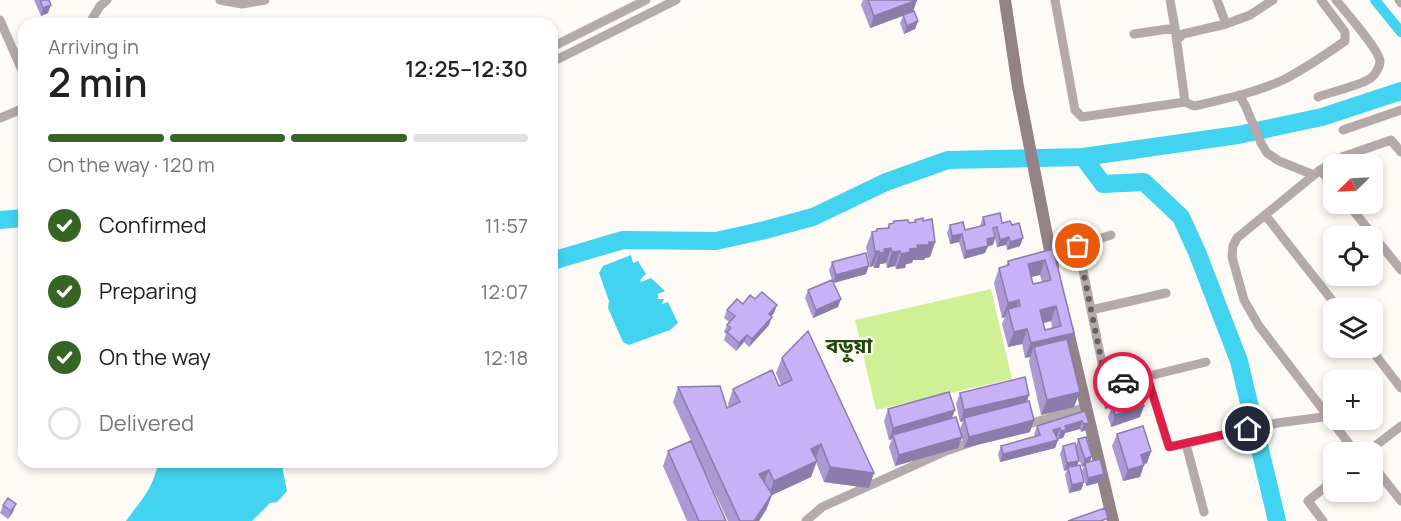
<!DOCTYPE html>
<html lang="en">
<head>
<meta charset="utf-8">
<style>
	:root { --surface:#fff; --page:#f2f2f2; --text:#202124; --muted:#757577; --line:#e0e0e0; --accent:#366424 }
	body { margin:0; font-family:Manrope,"Noto Sans Bengali",sans-serif; background:var(--page); color:var(--text); height:100vh; display:flex; flex-direction:column; font-size:22px; white-space:nowrap }
	* { box-sizing:border-box; margin:0 }
	p { font-size:20px; color:var(--muted) }
	.icon { flex:none; width:33px; height:33px; fill:none; stroke:currentColor; stroke-width:2; stroke-linecap:round; stroke-linejoin:round }
	.map { position:relative; flex:1; overflow:hidden }
	.sheet { position:absolute; left:18px; top:18px; width:540px; height:450px; display:flex; flex-direction:column; background:var(--surface); border-radius:18px; box-shadow:0 3px 9px #0003 }
	.sheet>* { flex:none }
	.needle { width:39px; rotate:246deg }
	.tools { position:absolute; left:1323px; top:154px; display:grid; gap:12px }
	.tools a { display:grid; place-items:center; width:60px; height:60px; border-radius:12px; background:var(--surface); box-shadow:0 3px 9px #0003; font-size:30px }
	.pin { position:absolute; display:grid; place-items:center; width:51px; height:51px; color:#fff; margin:-26px; border:3px solid #fff; border-radius:50%; box-shadow:0 2px 6px #0007 }
	.courier { position:absolute; display:grid; place-items:center; width:60px; height:60px; margin:-30px; border:4px solid #e11d48; border-radius:50%; background:#fff; color:#222; box-shadow:0 2px 8px #0007 }
	.overview em { font-style:normal; font-weight:600 }
	.overview div { display:flex; flex-direction:column-reverse }
	.overview { display:flex; align-items:center; justify-content:space-between; height:102px; padding:0 30px }
	h1 { font-size:39px; font-weight:600; line-height:45px }
	.bar { display:grid; grid-template-columns:repeat(4,1fr); gap:9px 6px; align-content:center; height:72px; padding:0 30px }
	.bar i { height:8px; border-radius:4px; background:var(--line) }
	.bar .on { background:var(--accent) }
	.bar p { grid-column:span 4 }
	ol { padding:0 30px; list-style:none }
	li { display:flex; align-items:center; gap:18px; height:66px }
	li p { margin-inline-start:auto }
	li .icon { padding:6px; border-radius:50%; background:var(--accent); color:#fff; stroke-width:4 }
	li:last-child { color:var(--muted) }
	li i { width:33px; height:33px; border:3px solid var(--line); border-radius:50% }
	.map>svg:first-child { display:block }
	.green { fill:#d0f096 }
	.water { fill:#41d3ef }
	.lines { fill:none; stroke-linecap:round; stroke-linejoin:round }
	.canal { stroke:#41d3ef; stroke-width:10 }
	.river { stroke:#41d3ef; stroke-width:18 }
	.street { stroke:#b5a9ac; stroke-width:9 }
	.secondary { stroke:#938386; stroke-width:12 }
	.wall { fill:#ac98d4; fill-rule:evenodd }
	.shaded-wall { fill:#8c7cac }
	.building { fill:#c8b1f6; stroke:#8c7cac; stroke-width:1.5; fill-rule:evenodd }
	.done { stroke:#67615d; stroke-width:6; stroke-dasharray:0 10.8 }
	.route { stroke:#e11d48; stroke-width:8 }
	.labels { text-anchor:middle; dominant-baseline:central; stroke-width:4.5; stroke-linejoin:round; paint-order:stroke }
	.neighbourhood-label { font-size:21px; font-weight:bold; fill:#204a0d; stroke:#fefaf6 }
</style>
</head>
<body>
<div class="map">
<svg width="1401" height="521" viewBox="0 0 1401 521">
	<rect width="100%" height="100%" fill="#fefaf6"/>
	<path class="green" d="M991 289 1012 379 876 410 855 320Z"/>
	<path class="water" d="M631 255 633 263 638 261 646 274 640 280 641 282 651 278 665 291 658 294V299H664L662 304 668 302 678 323 670 330 629 345 623 342 608 308 609 301 599 273 603 266Z
		M158 462H279L282 466 287 491 277 502 270 503 252 521H126C141 500 154 488 158 462Z"/>
	<g class="lines">
		<path class="canal" d="M1375 0 1401 32"/>
		<path class="river" d="M1083 157 1103 184 1144 182 1181 217 1197 252 1239 361 1277 521
			M0 220 24 218
			M552 261 623 240 716 241 765 230 813 217 886 182 948 160 1083 157 1238 135 1322 117 1401 91"/>
		<path class="street" d="M220 0 242 4 265 0
			M1055 0 1075 110 1082 117 1185 102 1194 106C1224 99 1256 93 1285 79 1306 68 1325 55 1345 41V32L1321 0
			M1170 0 1175 28 1185 102
			M1217 0 1226 24
			M1399 0 1401 3
			M0 20 24 75
			M89 24 100 6 107 0
			M1134 34 1175 28
			M1177 40 1183 34 1226 24 1250 15 1273 0
			M552 47 646 0
			M552 62 676 0
			M1239 95 1245 105 1261 143 1267 153 1279 161 1314 175
			M1318 97C1331 92 1362 85 1371 78 1375 75 1380 67 1380 61 1379 50 1345 11 1336 0
			M0 118 24 108
			M1343 130 1401 110
			M1320 170 1334 186
			M1348 204 1401 270
			M1266 216 1339 309
			M1111 235 1078 246 1105 378 1112 385 1206 362
			M1091 310 1166 293
			M1370 348 1401 388
			M1147 376 1169 447 1277 423 1331 416
			M1022 426 1086 407
			M1186 444 1204 512
			M1356 453 1259 326 1244 300 1232 257 1233 246 1237 238 1320 170 1342 157 1391 140 1401 152
			M1366 453 1401 426
			M1372 464 1401 501
			M806 521 822 507 946 451 975 441
			M1323 521 1308 501 1334 480"/>
		<path class="secondary" d="M1005 0 1018 87 1053 266
			M1067 327 1113 521"/>
	</g>
	<path class="wall" d="M34 0H49L48 13 41 16Z
		M863 0H882L913 11 918 21 915 29 904 34 900 23 903 16 870 28 861 5Z
		M983 217 1002 223 1020 246 1007 250 1006 245 997 247 995 239 993 245 988 246 985 253 964 259 959 242 950 244 947 233 950 225 965 230 980 226Z
		M915 220 923 221 935 242 930 257 925 258 924 260H913L912 263 906 264 905 268 896 269 895 266 887 268 886 263 880 264 879 268H874L873 266 870 267 866 247 872 232 876 231 877 229 887 228 889 224 909 223 914 222Z
		M1053 249 1074 333 1069 346 1074 407 1041 415 1029 362 1030 357 1025 358 1022 344 1008 347 1002 324 1005 317 1002 318 994 283 999 268 1006 266 1008 261ZM1040 275 1042 282 1033 284 1031 277ZM1051 321 1052 328 1045 330 1044 323Z
		M832 262 866 274 834 283 838 307 813 318 805 298 808 290 832 280 829 270Z
		M755 299 774 313 771 316 769 325 749 347 744 342 736 351 724 340 726 334 724 332 727 325 729 322 724 318 727 310Z
		M782 358 869 488 824 482 816 462 811 477 772 495 766 510 759 521H728L697 455 726 521H687L663 466 668 451 691 441 673 402 678 387 727 408 729 407 728 404 733 389 779 386 781 385 776 373Z
		M1107 389 1139 390 1136 398 1140 417 1111 427 1108 417 1112 407 1105 409 1103 401Z
		M960 393 1029 395 1027 402 1030 432 964 448 962 438 958 448 895 466 889 447 892 439 889 440 884 421 888 409 955 410 952 418 960 429 963 421 960 422 956 404Z
		M1085 411 1089 423 1086 430 1081 432 1080 429 1065 433 1063 438 1058 439 1057 436H1056L1058 440 1055 448 1000 462 998 454 1001 446 1035 436 1034 434 1037 426Z
		M1117 434 1151 451 1147 463 1144 464 1140 477 1123 481 1112 446Z
		M1078 439 1090 462 1104 474 1101 482 1086 486 1082 471 1084 466 1082 467 1077 453 1079 461 1077 465 1084 482 1081 490 1069 493 1065 475 1067 470 1064 471 1060 454 1063 446H1076Z
		M3 505 13 512 8 519 0 513Z"/>
	<path class="shaded-wall" d="M917 0 913 12 870 28 874 16Z
		M51 5 48 13 41 16 43 8Z
		M918 21 915 29 904 34 907 26Z
		M962 234 959 242 950 244 952 236Z
		M995 237 993 245 988 246 985 253 964 259 966 251 987 239Z
		M1009 237 1006 245 997 247 1000 240Z
		M1023 238 1020 246 1007 250 1010 242Z
		M935 242 930 257 925 258 924 260H913L912 263 906 264 905 268 896 269 901 254 917 245Z
		M891 248 886 263 880 264 879 268H874L879 253 884 249Z
		M879 251 873 266 870 267 875 252Z
		M900 251 895 266 887 268 892 252Z
		M1045 260 1040 275 1022 279 1028 264Z
		M869 266 866 274 833 283 836 275Z
		M841 299 838 307 813 318 816 310Z
		M1019 300 1014 315 1008 309 1005 317 1002 318 1008 303Z
		M777 305 774 313 766 322 769 314Z
		M1056 306 1051 321 1035 325 1040 310Z
		M772 317 769 325 749 347 752 339Z
		M1027 329 1022 344 1008 347 1014 332Z
		M1074 333 1068 349 1034 347 1030 357 1025 358 1031 343Z
		M747 335 744 342 736 351 739 343Z
		M1139 390 1135 402 1120 407 1124 395Z
		M1080 392 1074 407 1041 415 1047 400Z
		M1119 394 1115 406 1105 409 1109 397Z
		M1029 395 1025 406 964 418 963 421 960 422 964 410Z
		M1144 406 1140 417 1111 427 1115 415Z
		M955 410 950 422 893 435 892 439 889 440 893 428Z
		M1034 420 1030 432 964 448 969 437Z
		M1082 421 1080 429 1065 433 1063 438 1058 439 1061 431 1065 426Z
		M1089 423 1086 430 1081 432 1084 424Z
		M1060 428 1057 436 1050 438 1053 430Z
		M962 437 958 448 895 466 899 455Z
		M1058 440 1055 448 1000 462 1003 454Z
		M821 444 815 460 811 449Z
		M1151 451 1147 463 1136 466 1141 455Z
		M1092 456 1089 464 1085 463 1084 466 1082 467 1085 459Z
		M817 461 811 477 772 495 766 510 759 521H754L768 497 774 481Z
		M1079 461 1076 468 1068 467 1067 470 1064 471 1067 463Z
		M1144 465 1140 477 1123 481 1128 470Z
		M830 467 874 473 869 488 824 482Z
		M769 470 763 485 759 474Z
		M1104 474 1101 482 1086 486 1088 478Z
		M1084 482 1081 490 1069 493 1072 485Z
		M16 504 13 512 8 519 11 511Z"/>
	<path class="building" d="M40 0H49L51 5 43 8Z
		M868 0H917L874 16Z
		M914 11 918 21 907 26 903 15Z
		M1000 213 1002 223 1010 221 1012 225 1019 223 1023 238 1010 242 1009 237 1000 240 997 227 993 228 995 237 987 239 988 246 966 251 962 234 952 236 950 225 963 222 965 230 985 225 983 217Z
		M923 218V221L932 219 935 242H929V245H917L918 248 910 249V252L901 254 900 251 892 252 891 248 884 249 885 252 879 253V251L875 252 872 232 877 231V229L889 228V224L894 223V221L908 220 909 223 916 222 915 220Z
		M1053 249 1074 333 1031 343 1027 329 1014 332 1008 309 1020 306 1019 300 1008 303 999 268 1009 265 1008 261ZM1045 260 1051 280 1033 284 1028 264ZM1056 306 1061 326 1045 330 1040 310Z
		M866 253 869 266 836 275 832 262Z
		M832 280 841 299 816 310 808 290Z
		M762 292 777 305 769 314 772 317 752 339 747 335 739 343 727 332 731 328 727 325 735 316 727 310 737 299 743 304 750 295 755 299Z
		M808 331 874 473 830 467 821 444 811 449 817 461 774 481 769 470 759 474 772 494 754 521H740L678 387 720 386 727 408 740 402 733 389 772 370 779 386 792 380 782 358Z
		M1067 339 1080 392 1047 400 1034 347Z
		M1025 377 1029 395 964 410 960 393Z
		M1136 380 1139 390 1124 395 1126 401 1141 397 1144 406 1115 415 1112 406 1121 403 1119 394 1109 397 1107 389Z
		M949 392 955 410 893 428 888 409Z
		M1029 401 1034 420 969 437 964 418Z
		M1085 411 1089 423 1084 424 1082 421 1065 426 1066 430 1061 431 1060 428 1053 430 1058 440 1003 454 1001 446 1040 435 1037 426Z
		M956 417 962 437 899 455 893 435Z
		M1143 426 1151 451 1141 455 1144 465 1128 470 1117 434Z
		M1086 437 1092 456 1085 459 1078 439Z
		M691 441 726 521H699L668 451Z
		M1075 443 1079 461 1067 463 1063 446Z
		M1100 459 1104 474 1088 478 1085 463Z
		M1080 465 1084 482 1072 485 1068 467Z
		M8 498 16 504 11 511 3 505Z
		M1105 508 1108 518 1101 521H1068Z"/>
	<g class="lines">
		<path class="done" d="M1078 246 1105 378 1112 385 1123 382"/>
		<path class="route" d="M1123 382 1147 376 1169 447 1248 429"/>
	</g>
	<g class="labels">
		<g class="neighbourhood-label">
			<text x="849" y="345">বড়ুয়া</text>
		</g>
	</g>
</svg>
<div class="tools">
<a><svg class="needle" viewBox="-14 -14 28 28"><path d="M0-13l5 13h-10z" fill="#e53935"/><path d="M0 13l5-13h-10z" fill="#757577"/></svg></a>
<a><svg class="icon" aria-label="locate" viewBox="0 0 24 24"><circle cx="12" cy="12" r="6"/><path d="M12 2v4M12 18v4M2 12h4M18 12h4"/></svg></a>
<a><svg class="icon" aria-label="layers" viewBox="0 0 24 24"><path d="M12 4l9 5-9 5-9-5zM3 14l9 5 9-5"/></svg></a>
<a>+</a>
<a>−</a>
</div>
<div class="pin" style="left:1078px;top:246px;background:#ea580c"><svg class="icon" aria-label="bag" viewBox="0 0 24 24"><path d="M5 8h14l-1 12H6zM9 8a3 3 0 0 1 6 0"/></svg></div>
<div class="pin" style="left:1248px;top:429px;background:#1f2937"><svg class="icon" aria-label="home" viewBox="0 0 24 24"><path d="M3 11l9-7 9 7M6 9v11h12V9"/></svg></div>
<div class="courier" style="left:1123px;top:382px"><svg class="icon" aria-label="car" viewBox="0 0 24 24"><path d="M5 17H2v-5l4-1 3-4h7l3 4 3 1v5h-3M9 17h6M6 11h13"/><circle cx="7" cy="17" r="2"/><circle cx="17" cy="17" r="2"/></svg></div>
<section class="sheet">
<div class="overview"><div><h1>2 min</h1><p>Arriving in</p></div><em>12:25–12:30</em></div>
<div class="bar"><i class="on"></i><i class="on"></i><i class="on"></i><i></i><p>On the way · 120 m</p></div>
<ol>
<li><svg class="icon" aria-label="check" viewBox="0 0 24 24"><path d="M5 12l5 5 9-10"/></svg>Confirmed<p>11:57</p></li>
<li><svg class="icon" aria-label="check" viewBox="0 0 24 24"><path d="M5 12l5 5 9-10"/></svg>Preparing<p>12:07</p></li>
<li><svg class="icon" aria-label="check" viewBox="0 0 24 24"><path d="M5 12l5 5 9-10"/></svg>On the way<p>12:18</p></li>
<li><i></i>Delivered</li>
</ol>
</section>
</div>
</body>
</html>
